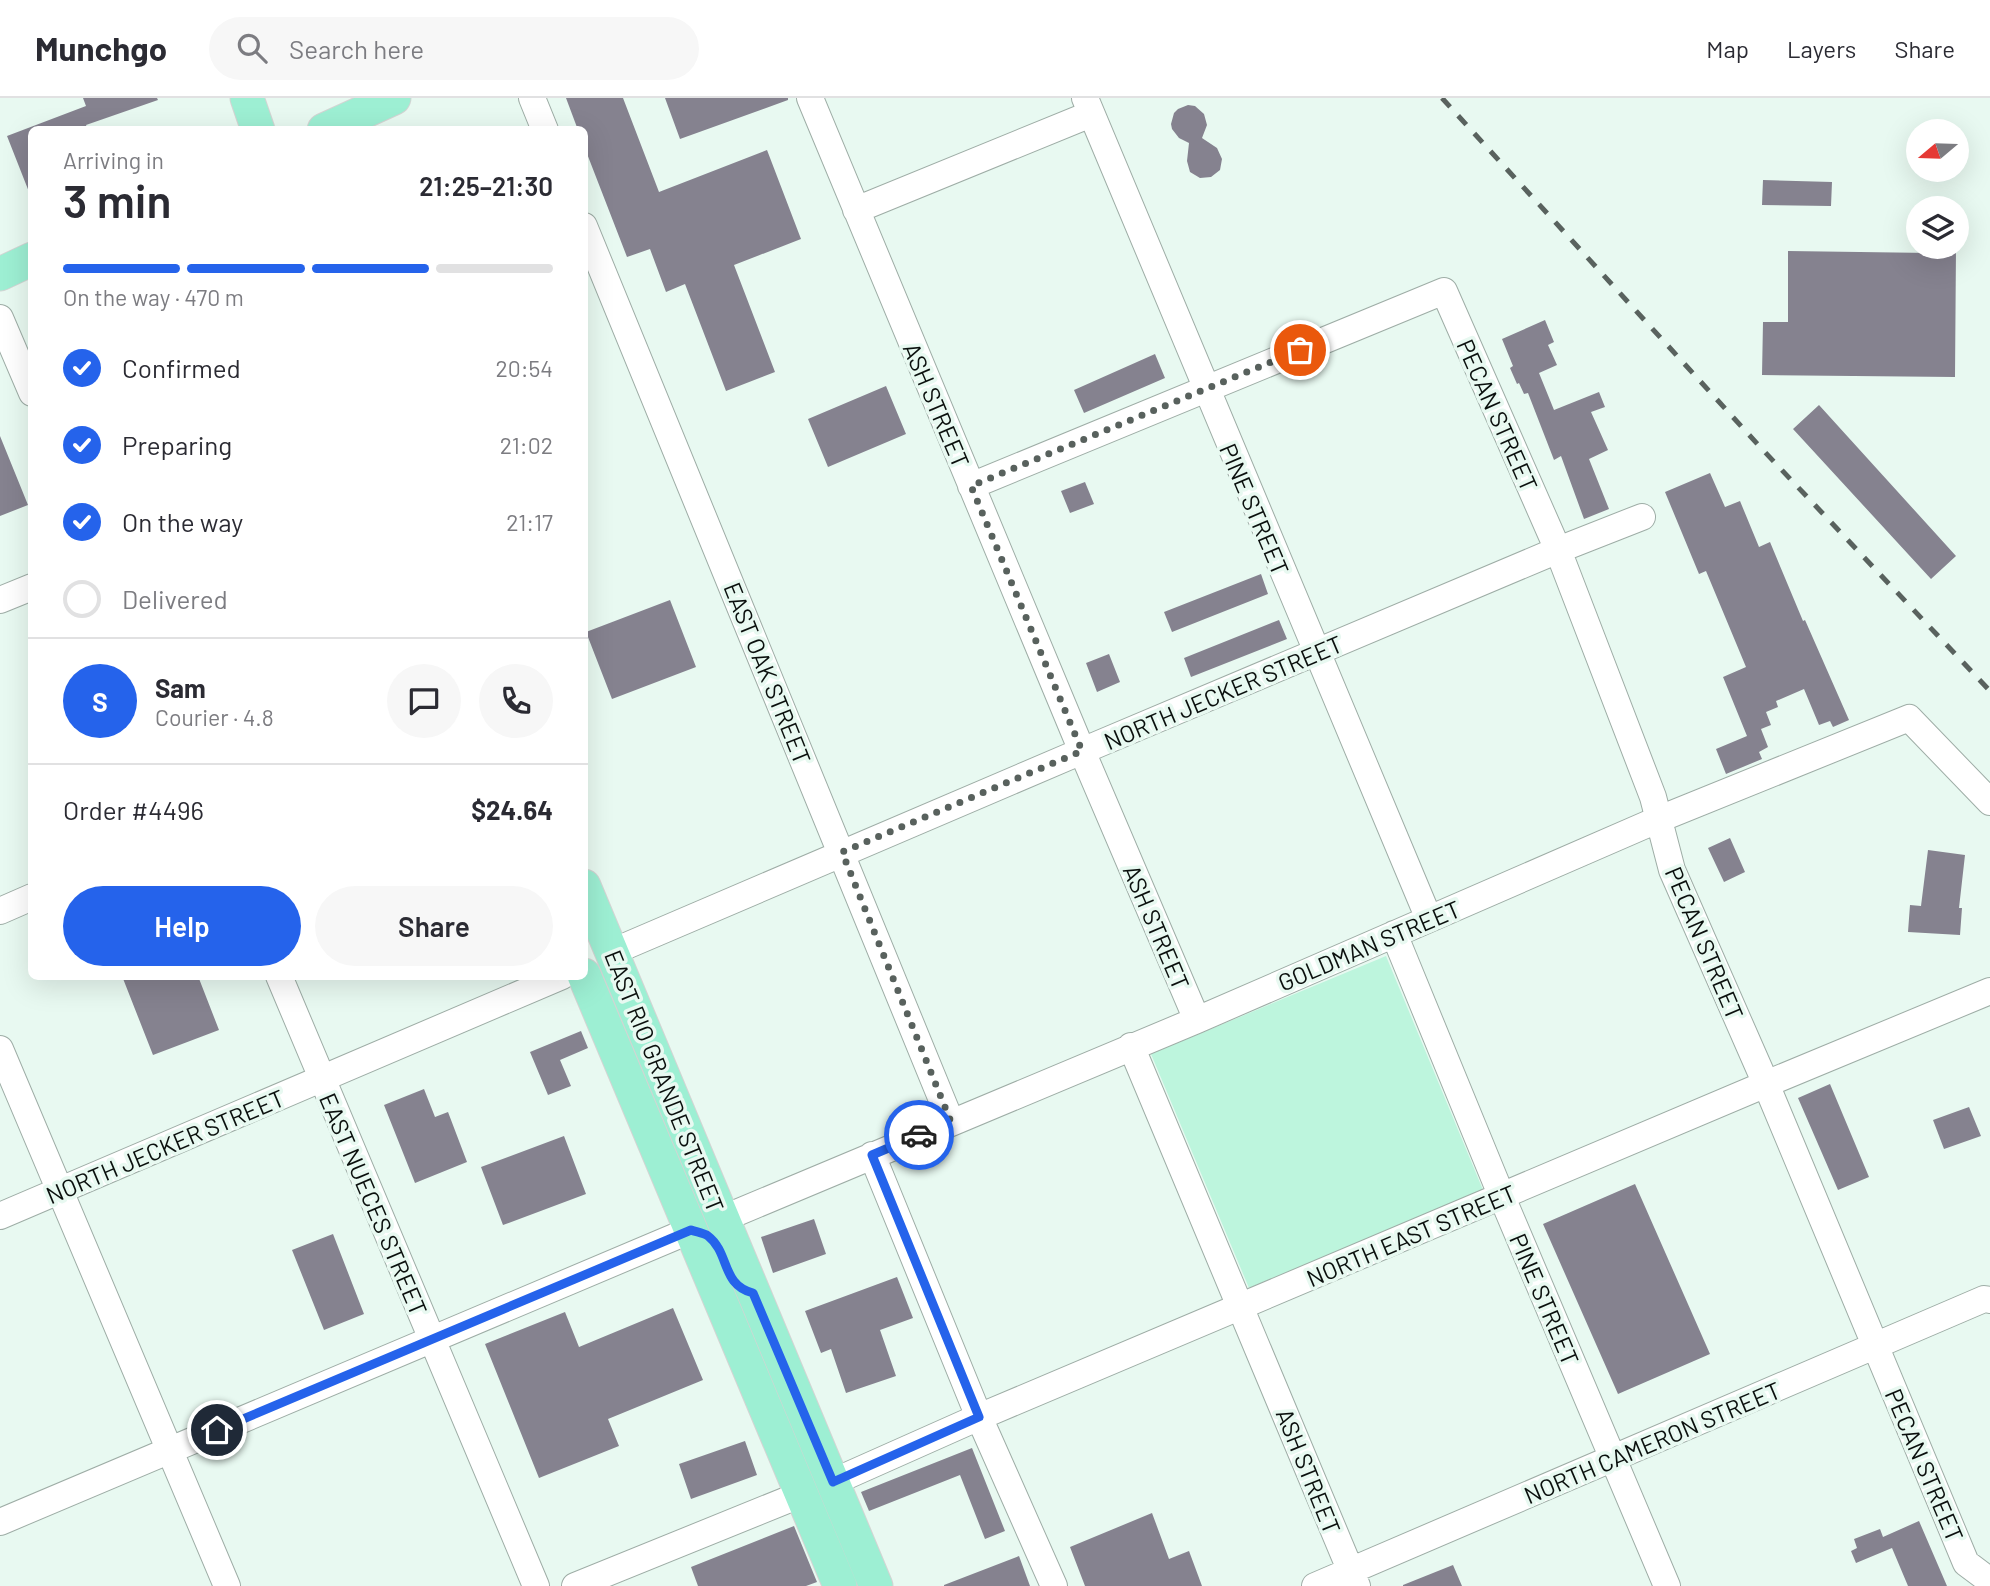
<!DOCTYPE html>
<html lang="en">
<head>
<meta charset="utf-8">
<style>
	:root { --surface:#fff; --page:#f7f7f7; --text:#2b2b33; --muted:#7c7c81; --line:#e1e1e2; --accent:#2563eb }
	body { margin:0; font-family:Barlow,sans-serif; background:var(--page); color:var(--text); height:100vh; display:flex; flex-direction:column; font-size:26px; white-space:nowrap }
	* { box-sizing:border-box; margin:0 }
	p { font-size:23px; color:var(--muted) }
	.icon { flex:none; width:38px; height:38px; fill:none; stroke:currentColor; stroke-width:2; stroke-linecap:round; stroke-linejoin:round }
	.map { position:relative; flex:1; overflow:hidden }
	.panel { position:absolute; left:28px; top:28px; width:560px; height:854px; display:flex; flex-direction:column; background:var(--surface); border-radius:10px; box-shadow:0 7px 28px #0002 }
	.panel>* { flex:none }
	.needle { width:46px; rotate:251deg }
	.buttons { position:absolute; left:1906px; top:21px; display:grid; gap:14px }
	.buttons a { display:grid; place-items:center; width:63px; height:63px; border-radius:50%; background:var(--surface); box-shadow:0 7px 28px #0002; font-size:35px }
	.pin { position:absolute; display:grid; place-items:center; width:60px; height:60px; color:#fff; margin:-30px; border:4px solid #fff; border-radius:50%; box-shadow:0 2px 7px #0007 }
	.courier { position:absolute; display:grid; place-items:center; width:70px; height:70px; margin:-35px; border:5px solid #2563eb; border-radius:50%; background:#fff; color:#222; box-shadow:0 2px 9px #0007 }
	.headline em { font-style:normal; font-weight:600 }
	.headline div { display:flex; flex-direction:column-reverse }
	.headline { display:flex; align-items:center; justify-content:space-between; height:119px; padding:0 35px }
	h1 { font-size:46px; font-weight:600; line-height:52px }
	.bar { display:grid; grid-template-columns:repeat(4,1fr); gap:10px 7px; align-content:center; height:84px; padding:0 35px }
	.bar i { height:9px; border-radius:5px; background:var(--line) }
	.bar .active { background:var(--accent) }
	.bar p { grid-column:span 4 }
	.line { display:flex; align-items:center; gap:18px; padding:0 35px; border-top:2px solid var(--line) }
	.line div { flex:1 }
	.round { display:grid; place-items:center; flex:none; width:74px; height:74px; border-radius:37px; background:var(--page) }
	ol { padding:0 35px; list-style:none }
	li { display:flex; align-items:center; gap:21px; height:77px }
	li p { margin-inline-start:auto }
	li .icon { padding:7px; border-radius:50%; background:var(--accent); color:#fff; stroke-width:4 }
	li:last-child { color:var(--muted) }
	li i { width:38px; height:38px; border:4px solid var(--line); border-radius:50% }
	.primary-button { display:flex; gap:14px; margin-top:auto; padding:14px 35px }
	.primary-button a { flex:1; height:80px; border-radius:42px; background:var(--accent); color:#fff; font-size:28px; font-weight:600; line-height:80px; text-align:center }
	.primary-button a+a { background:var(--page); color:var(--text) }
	header { display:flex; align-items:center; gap:42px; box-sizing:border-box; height:98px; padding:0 35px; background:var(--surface); border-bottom:2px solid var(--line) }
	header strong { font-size:33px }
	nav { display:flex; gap:38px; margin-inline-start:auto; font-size:24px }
	.search { width:490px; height:63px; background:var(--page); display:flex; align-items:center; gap:18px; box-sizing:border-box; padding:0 24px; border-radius:38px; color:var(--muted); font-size:26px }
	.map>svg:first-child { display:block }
	.green { fill:#bdf5dd }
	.building { fill:#85828f }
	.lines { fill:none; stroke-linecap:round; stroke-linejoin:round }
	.minor-casing { stroke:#9eada6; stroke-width:28 }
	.major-casing { stroke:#d3d4d3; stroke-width:35 }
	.minor { stroke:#fff; stroke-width:26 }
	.major { stroke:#9defd3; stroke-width:33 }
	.rail { stroke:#59625e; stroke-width:5; stroke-dasharray:12 12; stroke-linecap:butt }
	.done { stroke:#58615d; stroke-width:7; stroke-dasharray:0 12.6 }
	.route { stroke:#2563eb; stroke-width:9 }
	.labels { text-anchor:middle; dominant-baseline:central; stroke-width:7; stroke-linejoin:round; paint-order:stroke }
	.street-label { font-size:24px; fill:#0a0f0d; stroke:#e8f9f1 }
</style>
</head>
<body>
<header>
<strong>Munchgo</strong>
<div class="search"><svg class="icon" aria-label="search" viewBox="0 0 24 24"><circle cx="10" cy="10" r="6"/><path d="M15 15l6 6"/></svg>Search here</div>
<nav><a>Map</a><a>Layers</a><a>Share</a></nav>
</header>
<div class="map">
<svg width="1990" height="1488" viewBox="0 0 1990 1488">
	<rect width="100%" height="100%" fill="#e8f9f1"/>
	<path class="green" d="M1386 858 1483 1092 1249 1190 1151 956Z"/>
	<path class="building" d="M83 0H157L158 2 86 27 88 32H32L31 99 7 38 86 8Z
		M566 0H623L659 94 767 52 801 141 734 167 775 274 726 293 685 186 666 194 650 151 627 159 584 48V32H578Z
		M665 0H788V2L680 41Z
		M1188 7 1195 8 1204 16 1207 27 1202 40 1217 50 1222 61 1220 72 1211 79 1200 80 1190 74 1187 63 1189 45 1179 40 1172 31 1171 26 1174 15 1178 11Z
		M1763 82 1832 84 1831 108 1762 107Z
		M1931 149H1956L1955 279 1762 277 1763 224H1788V153L1931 155Z
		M1545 222 1554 244 1548 247 1557 267 1539 275 1554 312 1599 294 1605 309 1591 314 1608 352 1589 361 1609 411 1584 421 1561 358 1554 362 1528 295 1524 296 1519 285 1517 286 1510 270 1513 268 1502 241Z
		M1155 256 1165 280 1084 315 1074 292Z
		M886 288 906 336 828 369 808 321Z
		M1819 307 1956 458 1931 481 1793 331Z
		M0 338 28 407 0 418Z
		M1710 375 1725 409 1740 403 1759 449 1770 444 1803 523 1805 522 1849 622 1833 629 1830 623 1819 627 1804 591 1776 603 1778 609 1766 614 1771 627 1761 631 1768 649 1759 654 1762 661 1726 676 1716 651 1747 638 1723 579 1746 569 1706 473 1699 476 1665 394Z
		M1085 384 1094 406 1070 415 1061 393Z
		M1261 476 1268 496 1172 534 1164 514Z
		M670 502 696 569 612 601 586 534Z
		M1279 522 1287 541 1191 579 1184 560Z
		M1109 556 1120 584 1097 594 1086 565Z
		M1730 740 1745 774 1724 784 1708 750Z
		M1928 752 1965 757 1959 810H1962L1960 837 1908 834 1910 807 1921 808Z
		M122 878H198L219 932 153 957Z
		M581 933 588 950 560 962 571 988 548 997 530 954Z
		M1830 986 1869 1079 1838 1092 1798 1000Z
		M424 991 435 1019 448 1014 467 1064 415 1085 384 1007Z
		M1969 1009 1981 1038 1944 1051 1933 1022Z
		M564 1038 586 1096 503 1127 481 1069Z
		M1635 1086 1710 1256 1618 1296 1543 1126Z
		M814 1121 826 1156 773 1175 761 1139Z
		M333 1136 364 1216 324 1232 292 1152Z
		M897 1179 913 1220 880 1232 896 1278 846 1295 831 1251 821 1255 805 1213Z
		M673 1210 703 1282 608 1321 619 1348 539 1380 485 1246 565 1214 579 1249Z
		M745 1343 757 1377 691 1401 679 1366Z
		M972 1350 1005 1433 985 1441 960 1377 869 1413 861 1394Z
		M1152 1415 1169 1461 1189 1453 1202 1488H1085L1070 1449Z
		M1919 1423 1947 1488H1908L1892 1450 1856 1465 1851 1453 1857 1450 1854 1441 1880 1431 1883 1439Z
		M794 1428 817 1484 806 1488H698L691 1469Z
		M1019 1458 1030 1488H944V1487Z
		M1453 1467 1462 1488H1403V1487Z"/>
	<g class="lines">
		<g class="minor-casing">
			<path id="minor" d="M532 0 545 32
				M810 0 1082 653 1197 922
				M1085 0 1429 821
				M856 112 1091 16
				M584 128 951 1024
				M0 220 32 295
				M971 388 1444 193 1558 452 1653 699 1672 772 1766 986 1966 1465 1990 1483
				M0 502 32 489
				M0 813 32 799
				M1394 836 1502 1099 1667 1488
				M612 854 1082 653 1558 452 1642 419
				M279 878 536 1488
				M1131 948 1357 1488
				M0 951 227 1488
				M872 1057 979 1319 1054 1488
				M0 1118 562 878
				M722 1121 1197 922 1657 722 1909 620 1990 704
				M833 1384 979 1319 1766 986 1990 893
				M0 1424 691 1132
				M575 1488 802 1396
				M1315 1488 1984 1201 1990 1202"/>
		</g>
		<g class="major-casing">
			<path id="major" d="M247 0 258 32
				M324 32 394 0
				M0 176 32 161
				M584 788 876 1488
				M584 877 840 1488"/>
		</g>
		<use href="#minor" class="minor"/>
		<use href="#major" class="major"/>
		<path class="rail" d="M1442 0 1762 351 1990 593"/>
	</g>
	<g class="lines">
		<path class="done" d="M919 1037 951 1024 842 754 1082 653 971 388 1300 252"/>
		<path class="route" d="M217 1332 691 1132C696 1134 704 1135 708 1138 730 1155 721 1187 753 1195L833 1384 979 1319 872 1057 919 1037"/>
	</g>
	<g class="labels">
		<g class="street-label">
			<text transform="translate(937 307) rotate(67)">ASH STREET</text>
			<text transform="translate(1498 317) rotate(66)">PECAN STREET</text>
			<text transform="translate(1255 411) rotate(67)">PINE STREET</text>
			<text transform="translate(768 575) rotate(68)">EAST OAK STREET</text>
			<text transform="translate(1223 594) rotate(-23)">NORTH JECKER STREET</text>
			<text transform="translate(1157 829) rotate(67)">ASH STREET</text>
			<text transform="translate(1705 845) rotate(67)">PECAN STREET</text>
			<text transform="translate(1369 847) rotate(-23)">GOLDMAN STREET</text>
			<text transform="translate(665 983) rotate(68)">EAST RIO GRANDE STREET</text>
			<text transform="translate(165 1048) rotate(-23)">NORTH JECKER STREET</text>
			<text transform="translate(374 1106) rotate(67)">EAST NUECES STREET</text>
			<text transform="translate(1411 1137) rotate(-23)">NORTH EAST STREET</text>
			<text transform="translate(1545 1201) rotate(67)">PINE STREET</text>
			<text transform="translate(1652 1344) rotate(-23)">NORTH CAMERON STREET</text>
			<text transform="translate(1925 1367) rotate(67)">PECAN STREET</text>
			<text transform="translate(1309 1373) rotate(68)">ASH STREET</text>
		</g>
	</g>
</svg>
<div class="buttons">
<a><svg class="needle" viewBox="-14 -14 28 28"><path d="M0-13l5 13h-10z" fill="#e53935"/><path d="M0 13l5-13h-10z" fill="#7c7c81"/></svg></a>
<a><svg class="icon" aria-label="layers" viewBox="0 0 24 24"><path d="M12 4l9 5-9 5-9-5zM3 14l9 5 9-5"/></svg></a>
</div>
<div class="pin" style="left:1300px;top:252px;background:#ea580c"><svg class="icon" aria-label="bag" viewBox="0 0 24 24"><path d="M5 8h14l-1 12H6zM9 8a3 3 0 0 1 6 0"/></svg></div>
<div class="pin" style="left:217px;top:1332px;background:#1f2937"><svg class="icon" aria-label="home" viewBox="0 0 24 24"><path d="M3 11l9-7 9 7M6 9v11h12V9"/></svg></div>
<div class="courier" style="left:919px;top:1037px"><svg class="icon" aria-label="car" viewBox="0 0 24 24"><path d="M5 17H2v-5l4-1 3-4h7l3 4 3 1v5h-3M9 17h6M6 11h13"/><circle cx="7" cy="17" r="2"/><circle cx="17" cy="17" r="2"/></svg></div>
<section class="panel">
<div class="headline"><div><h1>3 min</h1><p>Arriving in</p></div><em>21:25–21:30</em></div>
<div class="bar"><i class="active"></i><i class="active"></i><i class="active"></i><i></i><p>On the way · 470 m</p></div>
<ol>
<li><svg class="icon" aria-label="check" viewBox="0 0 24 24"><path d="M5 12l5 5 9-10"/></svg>Confirmed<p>20:54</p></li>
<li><svg class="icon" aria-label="check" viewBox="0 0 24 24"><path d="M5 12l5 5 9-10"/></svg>Preparing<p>21:02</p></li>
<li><svg class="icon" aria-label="check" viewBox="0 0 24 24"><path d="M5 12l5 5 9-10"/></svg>On the way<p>21:17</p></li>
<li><i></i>Delivered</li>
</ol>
<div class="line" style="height:126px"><b class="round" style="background:var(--accent);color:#fff">S</b><div><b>Sam</b><p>Courier · 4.8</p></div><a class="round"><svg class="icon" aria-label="chat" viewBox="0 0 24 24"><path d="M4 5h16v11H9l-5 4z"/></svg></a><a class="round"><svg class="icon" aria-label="phone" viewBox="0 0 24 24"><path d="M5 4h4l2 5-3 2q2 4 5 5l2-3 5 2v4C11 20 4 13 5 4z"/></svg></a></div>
<div class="line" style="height:91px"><div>Order #4496</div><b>$24.64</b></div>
<div class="primary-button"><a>Help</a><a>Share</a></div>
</section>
</div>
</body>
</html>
